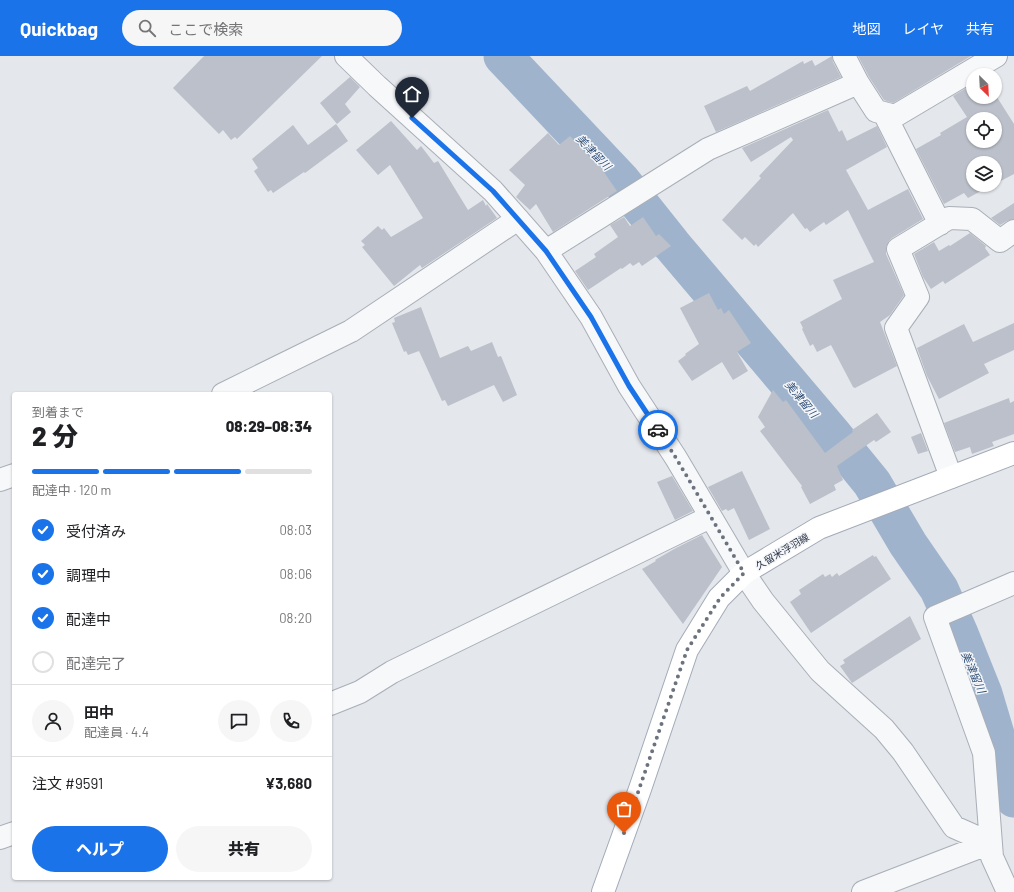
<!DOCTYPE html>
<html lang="ja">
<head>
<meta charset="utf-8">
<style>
	:root { --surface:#fff; --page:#f6f6f6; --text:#202124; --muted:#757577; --line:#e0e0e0; --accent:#1a73e8 }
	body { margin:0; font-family:Barlow,"Noto Sans JP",sans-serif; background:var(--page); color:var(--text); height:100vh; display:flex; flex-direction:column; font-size:15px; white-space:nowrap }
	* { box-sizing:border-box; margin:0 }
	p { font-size:13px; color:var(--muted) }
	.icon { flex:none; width:22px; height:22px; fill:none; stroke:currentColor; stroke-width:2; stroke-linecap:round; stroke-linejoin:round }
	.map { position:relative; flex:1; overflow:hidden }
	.drawer { position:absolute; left:12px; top:336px; width:320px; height:488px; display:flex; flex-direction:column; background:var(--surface); border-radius:4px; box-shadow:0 1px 3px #0004 }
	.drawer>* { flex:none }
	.needle { width:26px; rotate:156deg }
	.tools { position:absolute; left:966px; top:12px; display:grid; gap:8px }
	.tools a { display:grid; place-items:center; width:36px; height:36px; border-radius:50%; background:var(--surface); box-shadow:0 1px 3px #0004; font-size:20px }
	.pin { position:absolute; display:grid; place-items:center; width:34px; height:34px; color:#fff; margin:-41px -17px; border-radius:50% 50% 50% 0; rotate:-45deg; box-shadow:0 0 4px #0007 }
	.pin .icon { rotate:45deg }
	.courier { position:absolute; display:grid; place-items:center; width:40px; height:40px; margin:-20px; border:3px solid #1a73e8; border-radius:50%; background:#fff; color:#222; box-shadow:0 1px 5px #0007 }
	.summary em { font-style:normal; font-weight:800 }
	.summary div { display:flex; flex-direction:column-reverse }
	.summary { display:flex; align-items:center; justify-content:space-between; height:68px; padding:0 20px }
	h1 { font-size:26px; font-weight:800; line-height:30px }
	.bar { display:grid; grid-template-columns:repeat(4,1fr); gap:6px 4px; align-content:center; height:48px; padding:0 20px }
	.bar i { height:5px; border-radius:3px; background:var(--line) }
	.bar .current { background:var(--accent) }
	.bar p { grid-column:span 4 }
	.line { display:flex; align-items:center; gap:10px; padding:0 20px; border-top:1px solid var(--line) }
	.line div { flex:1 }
	.round { display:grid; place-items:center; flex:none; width:42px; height:42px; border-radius:21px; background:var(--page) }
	ol { padding:0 20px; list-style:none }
	li { display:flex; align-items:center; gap:12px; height:44px }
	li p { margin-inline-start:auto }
	li .icon { padding:4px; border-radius:50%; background:var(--accent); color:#fff; stroke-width:4 }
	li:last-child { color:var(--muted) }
	li i { width:22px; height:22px; border:2px solid var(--line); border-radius:50% }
	.cta { display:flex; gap:8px; margin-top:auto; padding:8px 20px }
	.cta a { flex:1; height:46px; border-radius:24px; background:var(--accent); color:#fff; font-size:16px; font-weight:800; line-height:46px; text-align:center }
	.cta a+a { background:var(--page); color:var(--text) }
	header { display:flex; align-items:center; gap:24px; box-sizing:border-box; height:56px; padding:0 20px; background:var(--accent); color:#fff }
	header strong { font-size:19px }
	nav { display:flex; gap:22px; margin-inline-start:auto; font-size:14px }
	.search { width:280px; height:36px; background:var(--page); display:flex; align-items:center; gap:10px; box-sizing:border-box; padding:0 14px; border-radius:22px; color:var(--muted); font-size:15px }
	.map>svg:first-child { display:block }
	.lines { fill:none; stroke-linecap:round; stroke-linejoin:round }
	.river { stroke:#9fb4cc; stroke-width:39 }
	.building { fill:#bbc0ca; fill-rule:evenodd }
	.minor-casing { stroke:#a9aeb7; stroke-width:24 }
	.major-casing { stroke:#a3abb8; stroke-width:24 }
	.minor { stroke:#f7f8fa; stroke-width:22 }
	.major { stroke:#fff; stroke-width:22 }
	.done { stroke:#6c737f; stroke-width:4; stroke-dasharray:0 7.2 }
	.route { stroke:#1a73e8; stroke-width:5 }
	.labels { text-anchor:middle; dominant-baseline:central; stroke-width:3; stroke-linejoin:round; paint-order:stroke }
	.street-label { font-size:10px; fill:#2b3445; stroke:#f4f6f9 }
	.water-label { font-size:11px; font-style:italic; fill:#34527a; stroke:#f4f6f9 }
</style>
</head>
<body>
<header>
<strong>Quickbag</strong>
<div class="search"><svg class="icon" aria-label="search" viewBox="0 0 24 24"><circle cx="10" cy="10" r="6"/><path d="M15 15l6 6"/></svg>ここで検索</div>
<nav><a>地図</a><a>レイヤ</a><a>共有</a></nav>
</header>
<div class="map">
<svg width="1014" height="836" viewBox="0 0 1014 836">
	<rect width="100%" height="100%" fill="#e4e7ec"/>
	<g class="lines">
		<path class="river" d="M503 0 621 125 672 189 832 378 872 427 908 488 939 533 959 578 983 638 1014 742"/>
	</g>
	<path class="building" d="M204 0H322L237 83 235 81 231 84 223 74 219 78 173 32Z
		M832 0 833 6 841 21 716 76 704 50 747 30 750 35 803 5 804 8 812 4 815 10Z
		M858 0H971L893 47 884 44 869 21Z
		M350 21 360 31 345 48 351 56 337 68 320 47Z
		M973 28V41H995V38L1014 68V118L995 128V107H973V129H992L968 142 964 137 944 148 916 93 941 79 940 77 967 61 953 40ZM973 63H995V85H973Z
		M828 54 839 76 842 74 847 85 877 70 887 91 846 114 868 154 908 133 923 163 892 182 888 186 886 192V198L904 239 890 259 880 266 897 310 855 332 853 331 831 289 817 296 813 288 810 290 802 273 803 272 800 266 842 243 833 224 874 206 848 154 826 169 824 166 810 176 807 172 805 173 793 157 758 191 756 188 754 190 745 181 742 184 722 164 761 122 759 120 793 84 791 81 751 106 742 92Z
		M391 65 417 94 421 90 434 107 438 105 468 154 483 144 486 150 487 148 497 162 422 212 420 209 394 230 362 191 365 189 361 185 378 170 382 174 384 172 391 181 423 162 390 109 378 119 356 94Z
		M336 68 348 85 305 117 304 116 273 137 271 134 268 136 254 115 258 112 252 103 293 69 308 89Z
		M548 77 559 89 570 80 595 107 597 106 617 135 553 176 536 148 530 154 516 141 525 129 509 114Z
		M1014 147V163L1007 165 1000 169 991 162Z
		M624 161 630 170 643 161 656 180 659 178 671 190 642 210 639 206 633 210 630 207 622 213 621 212 588 234 575 215 596 201 594 198 618 181 610 169Z
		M970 177 986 190 985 192 990 199 945 228 943 225 931 233 923 221 914 198 934 186 939 195 949 189 950 190Z
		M709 237 718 254 721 252 724 258 729 254 751 287 737 296 748 315 733 324 722 306 692 325 678 305 686 299 685 298 699 288 680 252Z
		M421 251 440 302 468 290 471 295 492 286 498 301 501 300 517 339 503 346 494 329 448 350 445 344 442 345 419 295 408 299 406 295 404 296 392 267 395 266 394 262Z
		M1014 267V294L984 308 989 317 939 343 927 320 917 292 964 268 973 286Z
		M773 334 783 346 786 344 825 397 853 376 852 374 877 357 891 376 876 386 874 384 837 410 843 424 834 429 836 434 810 448 801 431 802 430 760 375 765 371 758 361Z
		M1009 342 1010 347 1014 345V378L992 386 994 390 972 398 970 391 955 396 944 367Z
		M921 377 928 395 918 398 911 381Z
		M742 415 770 473 749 484 734 452 728 455 726 453 722 455 708 431Z
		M672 420 693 455 675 464 657 426Z
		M702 479 722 511 683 568 642 513 656 505 655 504 676 492Z
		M873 499 874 501 876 500 891 523 811 577 790 546 801 538 799 534 823 518 825 521 830 518 832 521 837 517 839 520Z
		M910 560 921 583 852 627 840 610 845 607 843 604Z"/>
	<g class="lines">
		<g class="minor-casing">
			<path id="minor" d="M346 0 377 30 493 135 546 195 591 261 629 330 676 402 744 517 763 545 820 615 884 673 903 696 954 771 990 787
				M844 0 858 27 876 55 895 60 996 0
				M884 57 940 168
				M546 195 708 93 858 27
				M223 338 351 275 518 163
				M951 421 896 272 918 241 898 193 949 162 972 163 1000 185 1014 175
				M0 424 14 419
				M330 648 360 636 392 616 710 461
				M0 782 14 777
				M863 836 990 787
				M1008 836 992 801 984 697 935 561 1014 527"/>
		</g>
		<g class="major-casing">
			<path id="major" d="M603 836 640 733 687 594 719 542 744 517 819 472 1014 397"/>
		</g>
		<use href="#minor" class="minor"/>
		<use href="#major" class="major"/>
	</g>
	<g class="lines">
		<path class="done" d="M624 777 687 594 720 542 744 517 676 402 658 374"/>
		<path class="route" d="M412 62 493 135 546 195 591 261 629 330 658 374"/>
	</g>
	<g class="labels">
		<g class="street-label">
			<text transform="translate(782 495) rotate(-31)">久留米浮羽線</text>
		</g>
		<g class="water-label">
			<text transform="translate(594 96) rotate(46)">美津留川</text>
			<text transform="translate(802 343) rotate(50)">美津留川</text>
			<text transform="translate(974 616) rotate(67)">美津留川</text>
		</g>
	</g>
</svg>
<div class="tools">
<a><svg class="needle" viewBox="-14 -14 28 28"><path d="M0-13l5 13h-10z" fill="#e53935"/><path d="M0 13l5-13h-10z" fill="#757577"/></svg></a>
<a><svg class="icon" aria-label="locate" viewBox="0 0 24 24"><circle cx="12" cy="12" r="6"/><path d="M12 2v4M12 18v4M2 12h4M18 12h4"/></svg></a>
<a><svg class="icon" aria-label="layers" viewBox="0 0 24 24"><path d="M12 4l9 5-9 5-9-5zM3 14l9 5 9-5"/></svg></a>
</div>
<div class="pin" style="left:624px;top:777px;background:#ea580c"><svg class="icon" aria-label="bag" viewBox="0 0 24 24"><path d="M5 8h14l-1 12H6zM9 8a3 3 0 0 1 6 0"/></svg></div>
<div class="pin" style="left:412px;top:62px;background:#1f2937"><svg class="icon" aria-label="home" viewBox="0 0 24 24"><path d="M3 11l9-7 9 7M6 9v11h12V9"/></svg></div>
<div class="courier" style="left:658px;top:374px"><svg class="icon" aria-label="car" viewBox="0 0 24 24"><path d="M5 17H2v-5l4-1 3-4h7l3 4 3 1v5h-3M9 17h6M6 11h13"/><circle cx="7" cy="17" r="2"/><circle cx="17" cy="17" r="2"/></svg></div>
<section class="drawer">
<div class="summary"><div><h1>2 分</h1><p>到着まで</p></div><em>08:29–08:34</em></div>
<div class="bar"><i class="current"></i><i class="current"></i><i class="current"></i><i></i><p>配達中 · 120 m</p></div>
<ol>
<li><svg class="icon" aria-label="check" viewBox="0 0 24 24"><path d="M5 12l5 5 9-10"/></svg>受付済み<p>08:03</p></li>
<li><svg class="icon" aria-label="check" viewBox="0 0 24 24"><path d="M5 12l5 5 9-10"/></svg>調理中<p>08:06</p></li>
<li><svg class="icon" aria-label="check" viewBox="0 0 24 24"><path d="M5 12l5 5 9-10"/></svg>配達中<p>08:20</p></li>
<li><i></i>配達完了</li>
</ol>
<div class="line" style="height:72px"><a class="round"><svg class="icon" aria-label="person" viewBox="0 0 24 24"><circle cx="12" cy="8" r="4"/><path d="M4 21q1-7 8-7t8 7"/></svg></a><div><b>田中</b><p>配達員 · 4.4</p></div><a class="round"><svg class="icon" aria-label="chat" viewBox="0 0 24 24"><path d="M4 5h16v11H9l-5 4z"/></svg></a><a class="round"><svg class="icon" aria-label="phone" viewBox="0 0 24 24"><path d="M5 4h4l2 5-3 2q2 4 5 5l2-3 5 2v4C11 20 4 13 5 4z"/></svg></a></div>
<div class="line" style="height:52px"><div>注文 #9591</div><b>¥3,680</b></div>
<div class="cta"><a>ヘルプ</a><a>共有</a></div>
</section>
</div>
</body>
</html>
